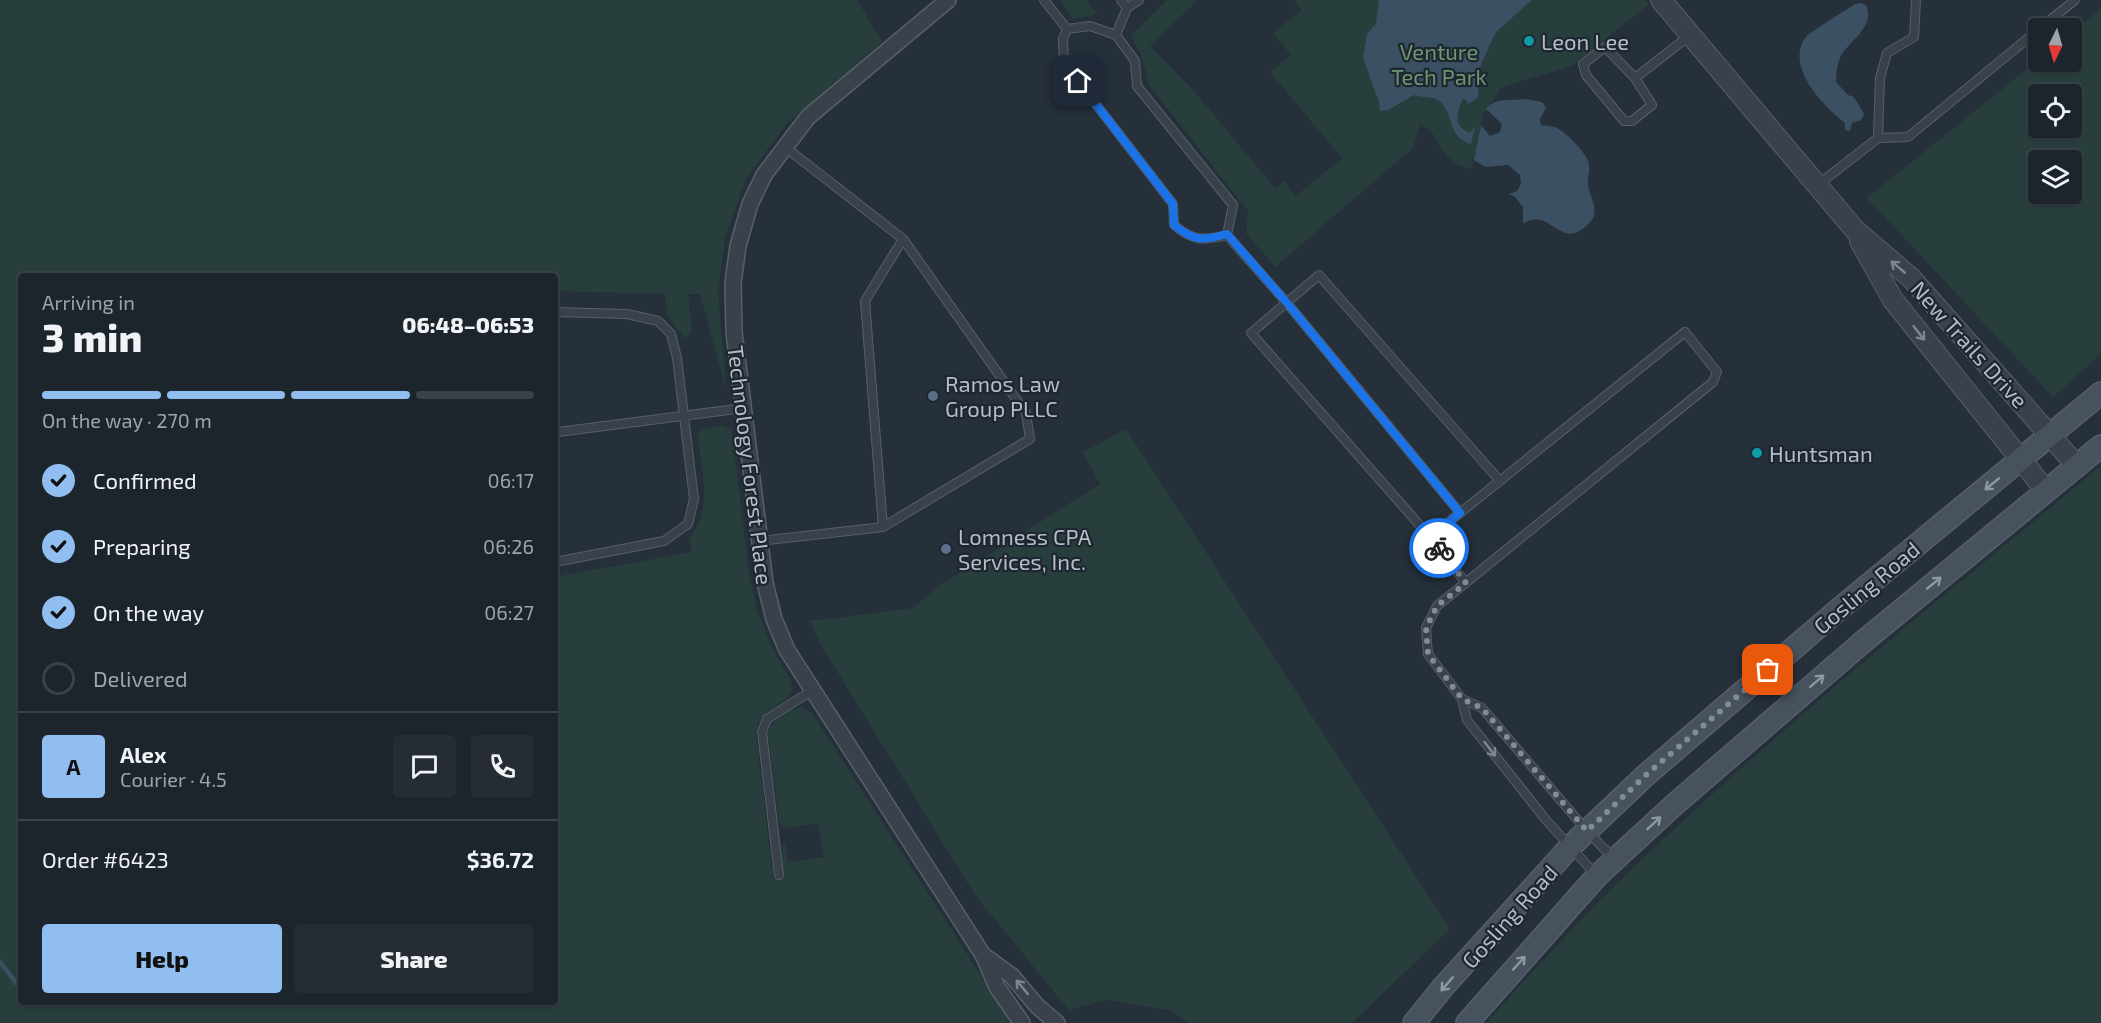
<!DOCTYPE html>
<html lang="en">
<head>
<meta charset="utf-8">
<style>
	:root { --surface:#1c242c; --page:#252c34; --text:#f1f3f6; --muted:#a0a4a9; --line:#3a4148; --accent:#90bef0 }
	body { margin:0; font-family:"Exo 2",sans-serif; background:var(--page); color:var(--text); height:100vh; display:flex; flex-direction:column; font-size:22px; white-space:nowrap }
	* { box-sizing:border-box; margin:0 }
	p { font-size:20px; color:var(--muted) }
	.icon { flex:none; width:33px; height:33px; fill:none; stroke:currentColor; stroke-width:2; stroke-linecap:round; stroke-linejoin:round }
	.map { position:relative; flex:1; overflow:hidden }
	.sheet { position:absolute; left:18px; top:273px; width:540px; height:732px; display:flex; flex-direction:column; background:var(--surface); border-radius:6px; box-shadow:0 2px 4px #0004,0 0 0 2px var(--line) }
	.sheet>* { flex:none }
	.needle { width:39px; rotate:185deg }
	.tools { position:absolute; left:2028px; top:18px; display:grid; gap:12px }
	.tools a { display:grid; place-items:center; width:54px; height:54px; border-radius:6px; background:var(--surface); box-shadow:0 2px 4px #0004,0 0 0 2px var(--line); font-size:30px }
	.pin { position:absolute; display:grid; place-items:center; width:51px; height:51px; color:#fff; margin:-26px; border-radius:12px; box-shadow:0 3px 9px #0006 }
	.courier { position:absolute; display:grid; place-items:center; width:60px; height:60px; margin:-30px; border:4px solid #1a73e8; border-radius:50%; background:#fff; color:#222; box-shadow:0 2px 8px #0007 }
	.summary em { font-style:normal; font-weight:800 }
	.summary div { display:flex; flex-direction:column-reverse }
	.summary { display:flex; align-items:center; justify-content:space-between; height:102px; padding:0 24px }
	h1 { font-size:39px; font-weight:800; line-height:45px }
	.bar { display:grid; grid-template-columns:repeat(4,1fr); gap:9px 6px; align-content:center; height:72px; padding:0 24px }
	.bar i { height:8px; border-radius:4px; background:var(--line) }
	.bar .current { background:var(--accent) }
	.bar p { grid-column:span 4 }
	.line { display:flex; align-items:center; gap:15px; padding:0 24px; border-top:2px solid var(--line) }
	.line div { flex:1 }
	.round { display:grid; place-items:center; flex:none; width:63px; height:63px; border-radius:6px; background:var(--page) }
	ol { padding:0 24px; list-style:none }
	li { display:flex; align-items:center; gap:18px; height:66px }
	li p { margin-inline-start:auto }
	li .icon { padding:6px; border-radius:50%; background:var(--accent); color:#111; stroke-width:4 }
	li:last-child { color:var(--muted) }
	li i { width:33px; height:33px; border:3px solid var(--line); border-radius:50% }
	.button { display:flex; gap:12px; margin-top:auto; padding:12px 24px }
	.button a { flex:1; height:69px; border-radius:6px; background:var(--accent); color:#111; font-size:24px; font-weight:800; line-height:69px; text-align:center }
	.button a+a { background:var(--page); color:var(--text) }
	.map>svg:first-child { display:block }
	.green { fill:#283e3d; fill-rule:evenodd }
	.water { fill:#3c5063 }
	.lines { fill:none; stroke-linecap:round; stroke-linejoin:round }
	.stream { stroke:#3c5063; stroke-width:4.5 }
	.service-casing { stroke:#576069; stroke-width:10 }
	.minor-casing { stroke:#576069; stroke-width:18 }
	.tertiary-casing { stroke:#576069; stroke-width:22 }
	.secondary-casing { stroke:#576069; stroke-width:24 }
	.service { stroke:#39424b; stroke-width:8 }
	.minor { stroke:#39424b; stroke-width:15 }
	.tertiary { stroke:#39424b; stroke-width:20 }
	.secondary { stroke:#47525e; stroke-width:21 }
	.oneway { stroke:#7d868f }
	.oneway2 { stroke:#8e98a2 }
	.done { stroke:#828c96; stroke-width:6; stroke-dasharray:0 10.8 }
	.route { stroke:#1a73e8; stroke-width:8 }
	.culture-dot { fill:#0f9aa8; stroke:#1e2730; stroke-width:2 }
	.service-dot { fill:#5c6f8a; stroke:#1e2730; stroke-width:2 }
	.labels { text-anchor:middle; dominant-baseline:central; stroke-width:4.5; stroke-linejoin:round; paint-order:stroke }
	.poi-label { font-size:22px; fill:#b4bdc7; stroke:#1e2730; text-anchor:start }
	.park-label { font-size:22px; fill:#6d9673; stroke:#1e2730 }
	.street-label { font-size:22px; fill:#b4bdc7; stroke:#1e2730 }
</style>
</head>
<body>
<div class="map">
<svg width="2101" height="1023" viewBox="0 0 2101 1023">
	<rect width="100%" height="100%" fill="#25303b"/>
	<path class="green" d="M0 0H857L882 42 788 122 747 177 725 238 718 292 726 390 700 294H688L692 330 685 339 667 315 665 294 555 291V276H21V1002H555V577L692 552 689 538C714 509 702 470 697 435L701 430 723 425 732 431 749 573 757 610 771 646 791 681 792 691 788 698 765 714 758 723 756 734 773 877 784 876 782 849 785 843 788 863 824 857 818 823 784 828 779 823 768 733C773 719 787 711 801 707L812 713 1000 1005 1014 1023H0Z
		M1060 0H1086L1097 14 1073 19Z
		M1167 0H1198L1150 46 1194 91 1275 188 1284 181 1296 196 1342 158 1270 72 1291 55 1273 33 1302 10 1294 0H1645L1649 4 1571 66 1502 87 1483 114 1472 169C1436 162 1445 136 1420 124L1413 148 1275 267 1246 233 1248 211 1149 85 1141 54 1131 36Z
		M2101 9V354L2053 397 1867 198 2038 60V62H2072V33ZM2038 94H2072V128H2038ZM2038 160H2072V194H2038Z
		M1126 429 1450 929 1352 1023H1189L1169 1010 1106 1000 1069 1010 975 895 819 642 810 620 830 619 913 608 939 586 1100 484 1083 452Z
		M2101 466V1023H1486C1534 970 1582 917 1633 868 1781 726 1943 597 2101 466Z"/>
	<path class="water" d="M1379 0H1532L1496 32 1490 44 1478 72V97L1469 104 1463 98C1457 112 1452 126 1470 133L1475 126 1471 144C1447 138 1454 111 1438 100 1431 96 1422 98 1414 95L1388 110 1380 111 1379 102 1363 58 1367 34 1376 24Z
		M1861 3 1866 5C1876 28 1848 41 1840 58 1837 65 1836 74 1836 82L1848 95 1854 97 1864 114 1861 120 1852 123 1850 131 1845 130V123C1824 107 1785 67 1805 38 1811 31 1845 11 1855 4Z
		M1525 99 1542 102 1546 108 1540 119 1541 125C1546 126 1551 126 1555 127 1565 131 1587 153 1589 164 1590 171 1587 179 1588 186 1593 206 1603 215 1581 230 1559 245 1546 206 1523 224V207L1515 197 1509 194 1517 191 1521 184 1520 175 1508 165 1485 167 1474 160 1481 125 1490 136 1500 132 1502 124 1486 109C1495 97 1511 101 1525 99Z"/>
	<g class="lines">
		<path class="stream" d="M0 962 21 989"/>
		<g class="service-casing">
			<path id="service" d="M1044 0 1067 29
				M1121 0 1127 8
				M2040 28 2075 0
				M1116 35 1127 8 1139 0
				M1635 78 1652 105 1632 121H1624L1586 75 1583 64 1605 47 1635 78 1689 36
				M1878 138 1880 78 1887 53 1914 37 1916 0
				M1819 184 1878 138 1908 137 2038 30
				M1227 235 1233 205 1137 86 1135 61 1116 35 1090 26 1067 29 1063 39 1064 63 1173 204 1174 225C1193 241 1203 241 1227 235L1287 303 1460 513
				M555 312 627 314 658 321 671 334 677 358 694 499 688 524 664 541 555 562
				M558 432 744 408
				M883 527 865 301 903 239
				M1430 537 1685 332 1717 372 1713 382 1437 606 1426 628 1428 654 1462 699 1467 720 1546 820 1597 876
				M759 541 883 527 1030 439 1026 413 903 239 785 147
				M1466 583 1430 537 1251 333 1319 275 1500 481
				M1462 699 1482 708 1587 831 1613 858
				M779 875 762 732 767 719 813 690"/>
		</g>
		<g class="minor-casing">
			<path id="minor" d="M948 0 808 117 764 175 750 204 738 246 733 283 734 332 765 583 774 619 787 650 983 955 997 987 1022 1023
				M983 955 1012 976 1037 1006 1057 1023"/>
		</g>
		<g class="tertiary-casing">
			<path id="tertiary" d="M1661 0 1855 230 1911 278 2077 466
				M1860 241 1893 300 2046 491"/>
		</g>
		<g class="secondary-casing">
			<path id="secondary" d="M1414 1023 1444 986 1570 847 1646 775 1838 610 2101 393
				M1467 1023 1597 876 1674 805 1864 641 2101 446"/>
		</g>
		<use href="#service" class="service"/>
		<use href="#minor" class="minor"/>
		<use href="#tertiary" class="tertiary"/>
		<use href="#secondary" class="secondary"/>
	</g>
	<defs><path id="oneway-shaft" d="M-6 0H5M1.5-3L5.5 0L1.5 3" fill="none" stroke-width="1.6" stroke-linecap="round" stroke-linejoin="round" transform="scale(1.5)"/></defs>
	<g class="oneway">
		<use href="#oneway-shaft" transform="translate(1898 267) rotate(-140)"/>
		<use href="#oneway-shaft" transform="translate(1919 333) rotate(52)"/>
		<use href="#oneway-shaft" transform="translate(1490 749) rotate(52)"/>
		<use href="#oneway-shaft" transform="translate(1022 987) rotate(-130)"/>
	</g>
	<g class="oneway2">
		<use href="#oneway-shaft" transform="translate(1992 484) rotate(141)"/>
		<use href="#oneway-shaft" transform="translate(1934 583) rotate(-39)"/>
		<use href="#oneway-shaft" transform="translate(1817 681) rotate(-41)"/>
		<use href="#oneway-shaft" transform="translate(1654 823) rotate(-43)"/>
		<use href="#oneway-shaft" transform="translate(1519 963) rotate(-48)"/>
		<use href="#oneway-shaft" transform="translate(1447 984) rotate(131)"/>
	</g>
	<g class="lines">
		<path class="done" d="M1439 548 1466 583 1437 606 1426 628 1428 654 1462 699 1482 708 1587 831 1646 775 1768 670"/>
		<path class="route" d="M1078 81 1173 204 1174 225C1193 241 1203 241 1227 234L1287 303 1460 513 1430 537 1439 548"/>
	</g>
	<g class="culture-dot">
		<circle cx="1529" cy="41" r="6"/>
		<circle cx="1757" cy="453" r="6"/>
	</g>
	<g class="service-dot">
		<circle cx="933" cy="396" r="6"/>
		<circle cx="946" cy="549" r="6"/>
	</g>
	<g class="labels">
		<g class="poi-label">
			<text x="1541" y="41">Leon Lee</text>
			<text x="945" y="383">Ramos Law<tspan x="945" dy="25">Group PLLC</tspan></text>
			<text x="1769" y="453">Huntsman</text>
			<text x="958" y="536">Lomness CPA<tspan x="958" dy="25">Services, Inc.</tspan></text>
		</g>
		<g class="park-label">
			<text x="1439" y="51">Venture<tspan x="1439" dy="25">Tech Park</tspan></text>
		</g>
		<g class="street-label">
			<text transform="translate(1970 344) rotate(48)">New Trails Drive</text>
			<text transform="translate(751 465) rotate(83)">Technology Forest Place</text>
			<text transform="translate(1866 587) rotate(-40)">Gosling Road</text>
			<text transform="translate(1509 916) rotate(-48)">Gosling Road</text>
		</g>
	</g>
</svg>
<div class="tools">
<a><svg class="needle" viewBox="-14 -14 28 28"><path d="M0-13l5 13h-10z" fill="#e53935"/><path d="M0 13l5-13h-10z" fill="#a0a4a9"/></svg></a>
<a><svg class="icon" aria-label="locate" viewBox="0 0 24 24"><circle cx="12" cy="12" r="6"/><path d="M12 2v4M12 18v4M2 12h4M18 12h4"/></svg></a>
<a><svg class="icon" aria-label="layers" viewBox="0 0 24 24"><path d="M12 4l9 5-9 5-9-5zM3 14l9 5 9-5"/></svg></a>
</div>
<div class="pin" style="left:1768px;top:670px;background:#ea580c"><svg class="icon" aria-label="bag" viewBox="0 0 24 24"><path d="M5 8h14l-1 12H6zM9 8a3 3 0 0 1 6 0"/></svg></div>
<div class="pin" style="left:1078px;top:81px;background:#1f2937"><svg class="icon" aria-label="home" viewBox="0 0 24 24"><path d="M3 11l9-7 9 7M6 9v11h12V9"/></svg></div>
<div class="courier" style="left:1439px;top:548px"><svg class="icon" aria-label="bike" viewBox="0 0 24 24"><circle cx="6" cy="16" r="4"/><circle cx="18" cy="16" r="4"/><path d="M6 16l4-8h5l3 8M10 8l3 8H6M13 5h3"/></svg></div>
<section class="sheet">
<div class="summary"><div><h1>3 min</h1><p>Arriving in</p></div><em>06:48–06:53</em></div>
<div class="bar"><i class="current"></i><i class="current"></i><i class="current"></i><i></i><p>On the way · 270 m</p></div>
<ol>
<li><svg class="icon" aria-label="check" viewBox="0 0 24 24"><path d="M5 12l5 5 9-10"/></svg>Confirmed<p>06:17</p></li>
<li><svg class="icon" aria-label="check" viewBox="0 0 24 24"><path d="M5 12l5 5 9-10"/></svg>Preparing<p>06:26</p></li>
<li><svg class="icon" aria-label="check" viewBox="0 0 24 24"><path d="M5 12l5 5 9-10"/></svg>On the way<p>06:27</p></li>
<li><i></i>Delivered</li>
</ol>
<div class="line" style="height:108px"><b class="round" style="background:var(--accent);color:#111">A</b><div><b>Alex</b><p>Courier · 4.5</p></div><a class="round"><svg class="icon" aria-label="chat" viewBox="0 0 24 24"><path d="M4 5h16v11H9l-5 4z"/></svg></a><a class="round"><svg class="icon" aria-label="phone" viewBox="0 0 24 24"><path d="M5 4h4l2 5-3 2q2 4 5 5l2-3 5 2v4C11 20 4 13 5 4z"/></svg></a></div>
<div class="line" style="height:78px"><div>Order #6423</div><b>$36.72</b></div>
<div class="button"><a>Help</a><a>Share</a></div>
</section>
</div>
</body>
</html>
